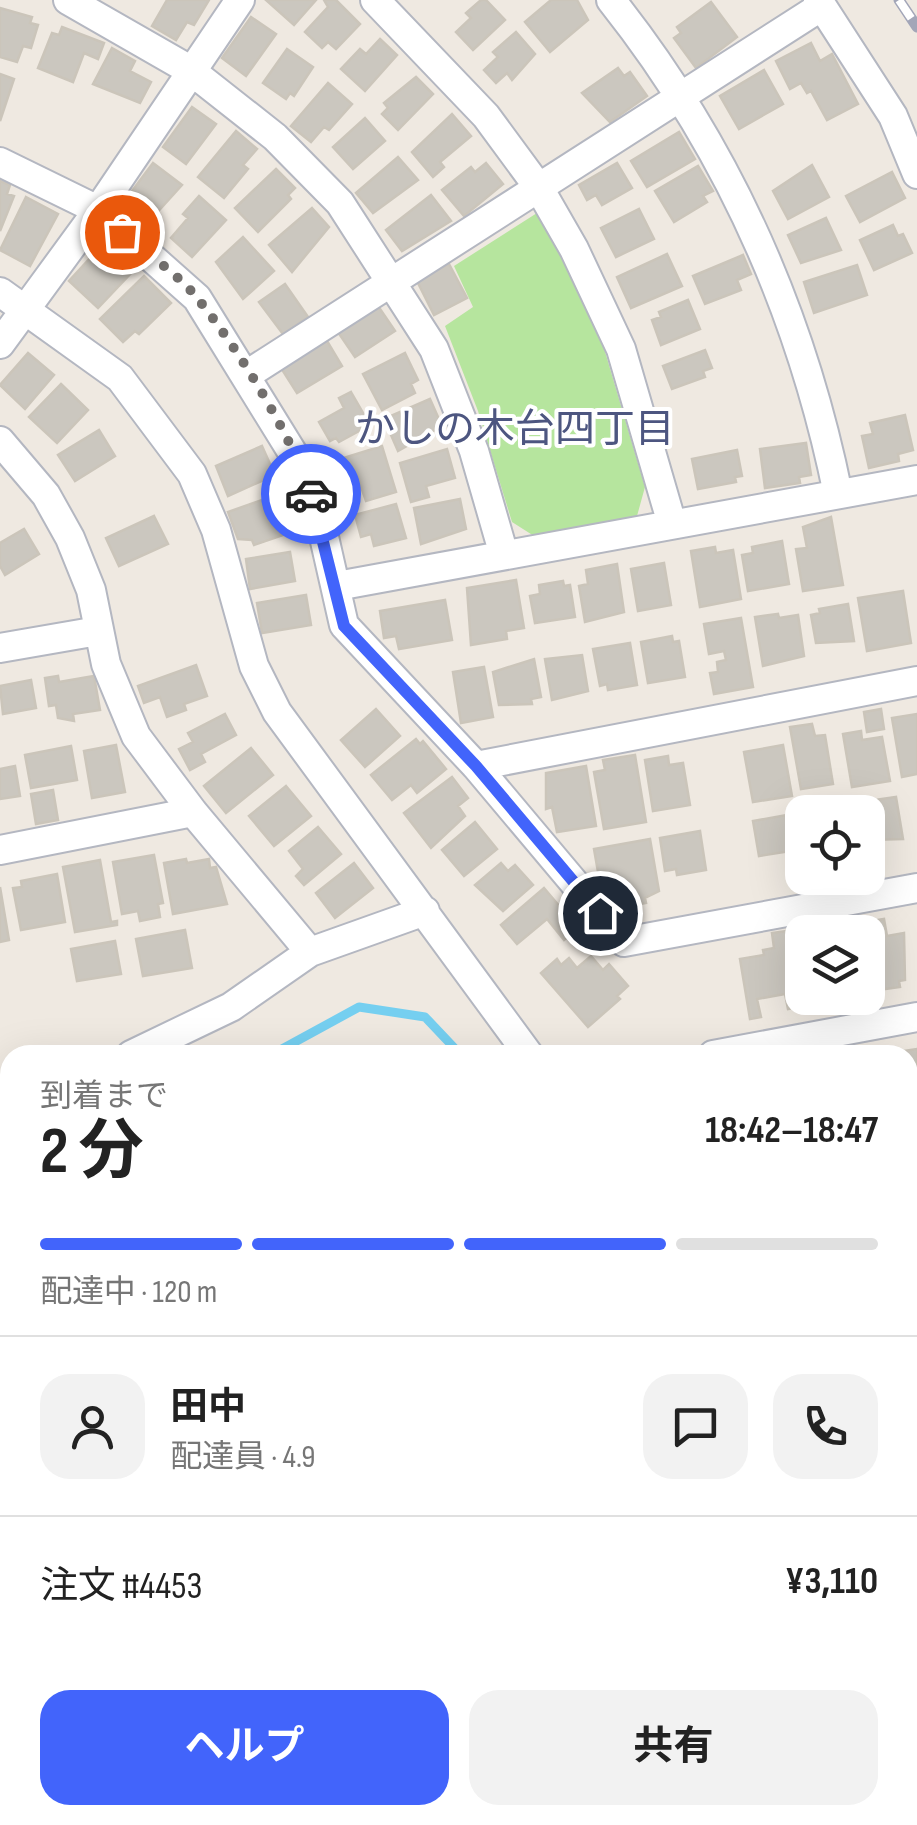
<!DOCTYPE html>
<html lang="ja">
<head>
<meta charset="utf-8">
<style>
	:root { --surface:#fff; --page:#f2f2f2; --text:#222; --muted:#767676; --line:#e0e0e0; --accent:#4264fb }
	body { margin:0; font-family:"Sofia Sans Condensed","Noto Sans JP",sans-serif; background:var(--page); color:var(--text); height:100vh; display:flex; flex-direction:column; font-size:38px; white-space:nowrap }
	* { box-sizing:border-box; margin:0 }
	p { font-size:32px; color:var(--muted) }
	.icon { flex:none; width:55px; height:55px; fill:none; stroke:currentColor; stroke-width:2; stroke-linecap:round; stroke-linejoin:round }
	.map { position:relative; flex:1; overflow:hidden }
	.drawer { position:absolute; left:0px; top:1045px; width:918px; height:780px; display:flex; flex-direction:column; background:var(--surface); border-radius:30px 30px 0 0; box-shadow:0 10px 40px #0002 }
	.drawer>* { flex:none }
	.tools { position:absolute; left:785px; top:795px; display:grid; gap:20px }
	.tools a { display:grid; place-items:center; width:100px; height:100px; border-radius:20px; background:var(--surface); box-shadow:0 10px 40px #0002; font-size:50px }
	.pin { position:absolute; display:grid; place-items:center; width:85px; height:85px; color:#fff; margin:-42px; border:5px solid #fff; border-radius:50%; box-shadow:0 2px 10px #0007 }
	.courier { position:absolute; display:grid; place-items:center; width:100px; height:100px; margin:-50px; border:8px solid #4264fb; border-radius:50%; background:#fff; color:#222; box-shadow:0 2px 12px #0007 }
	.headline em { font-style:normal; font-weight:700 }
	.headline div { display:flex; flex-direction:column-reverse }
	.headline { display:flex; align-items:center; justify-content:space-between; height:170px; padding:0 40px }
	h1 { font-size:65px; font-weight:700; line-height:75px }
	.bar { display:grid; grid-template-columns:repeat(4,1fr); gap:15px 10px; align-content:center; height:120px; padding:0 40px }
	.bar i { height:12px; border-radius:8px; background:var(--line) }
	.bar .active { background:var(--accent) }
	.bar p { grid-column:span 4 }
	.line { display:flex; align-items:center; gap:25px; padding:0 40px; border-top:2px solid var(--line) }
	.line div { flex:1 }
	.round { display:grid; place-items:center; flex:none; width:105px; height:105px; border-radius:30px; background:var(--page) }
	.action { display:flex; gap:20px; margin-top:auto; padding:20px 40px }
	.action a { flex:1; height:115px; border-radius:30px; background:var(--accent); color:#fff; font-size:40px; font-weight:700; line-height:115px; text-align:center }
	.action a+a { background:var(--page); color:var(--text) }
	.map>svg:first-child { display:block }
	.green { fill:#b6e59e }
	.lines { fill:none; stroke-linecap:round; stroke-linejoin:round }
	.stream { stroke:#75cff0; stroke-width:9 }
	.building { fill:#cbc7bf; stroke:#cbc5ba; stroke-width:2.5 }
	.minor-casing { stroke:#b4b7c1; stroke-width:32 }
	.minor { stroke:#fff; stroke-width:28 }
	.rail-casing { stroke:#a3a6b8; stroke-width:11 }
	.rail { stroke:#fff; stroke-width:8; stroke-dasharray:22; stroke-linecap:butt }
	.done { stroke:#726f6d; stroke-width:10; stroke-dasharray:0 18 }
	.route { stroke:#4264fb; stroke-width:12 }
	.labels { text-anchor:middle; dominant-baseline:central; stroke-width:8; stroke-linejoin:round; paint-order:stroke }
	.neighbourhood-label { font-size:40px; fill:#4d5680; stroke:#fff }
</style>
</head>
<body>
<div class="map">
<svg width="917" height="1825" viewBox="0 0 917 1825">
	<rect width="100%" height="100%" fill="#efe9e1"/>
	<path class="green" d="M537 213 593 311 645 487 637 516 534 536 512 522 478 411 445 326 473 307 454 266Z"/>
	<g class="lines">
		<path class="stream" d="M271 1055 359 1007 425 1017 461 1055
			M0 1253 10 1254"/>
	</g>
	<path class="building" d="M167 0H209L194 25 187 22 176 40 152 26Z
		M266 0H316L294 25Z
		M336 0 360 24 336 49 328 42 322 48 305 32 328 7 324 0Z
		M481 0H486L505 20 473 50 456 32 471 18 466 13Z
		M551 0H577L588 20 550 52 525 22Z
		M711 2 737 37 696 68 674 38 681 33 677 27Z
		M0 8 32 17 30 23 38 25 31 48 23 46 17 62 0 57Z
		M251 17 276 34 246 76 222 58Z
		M62 27 104 43 98 59 84 53 73 82 38 68 52 33 59 35Z
		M516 32 535 54 512 80 507 73 496 83 484 70 498 57 493 52Z
		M380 39 397 55 365 91 341 69 360 49 366 54Z
		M811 43 820 61 832 54 858 104 827 120 811 91 807 93 801 83 790 89 776 61Z
		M112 48 135 61 130 71 151 82 140 103 93 84Z
		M287 49 313 67 294 96 290 93 286 99 263 83Z
		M618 68 624 76 630 72 647 96 610 122 582 93Z
		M764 70 783 104 739 129 720 96Z
		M0 74 14 79 0 121Z
		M416 77 433 94 398 130 382 114 388 108 384 103Z
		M328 83 352 104 329 130 324 127 311 142 291 126Z
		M192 107 216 124 186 164 163 147Z
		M452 114 471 136 440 162 444 167 433 177 412 152Z
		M365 118 385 141 353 169 333 147Z
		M236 131 257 149 243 165 248 169 224 198 198 177Z
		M679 132 695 159 647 187 631 161Z
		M398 157 418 180 373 213 356 193Z
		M153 163 182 185 152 218 126 199Z
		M486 163 503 184 464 216 442 190 471 167 475 172Z
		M617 163 632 188 602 205 596 195 587 200 579 185Z
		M812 165 829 197 788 219 773 191Z
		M698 166 713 191 703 196 707 202 674 222 655 191Z
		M276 169 295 188 288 195 291 199 258 232 235 208Z
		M892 172 905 198 860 222 846 196Z
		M0 181 10 185 7 194 14 196 0 231Z
		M431 195 451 221 402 251 386 230Z
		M199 196 226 220 192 257 171 238 188 218 183 214Z
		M26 197 58 214 30 266 0 250Z
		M312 208 329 227 292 272 269 245Z
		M639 209 654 239 616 257 601 228Z
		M826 218 841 250 801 263 788 235Z
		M893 225 898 236 903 234 912 253 874 270 860 240Z
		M243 237 274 271 243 299 216 262Z
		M103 244 133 271 98 308 69 281Z
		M667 254 682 286 631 308 617 277Z
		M743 255 751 274 737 280 741 290 705 304 693 276Z
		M449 264 467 298 434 315 417 281Z
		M857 265 867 295 814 313 804 282Z
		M144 276 171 303 139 334 135 331 123 342 100 319Z
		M285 284 308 317 283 334 259 302Z
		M688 300 700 329 661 345 652 320 661 317 659 312Z
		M378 306 395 331 355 357 338 332Z
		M327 341 342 366 297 393 281 368Z
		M705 350 712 368 703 371 705 377 672 389 663 366Z
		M28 353 54 375 25 409 0 385Z
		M405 353 418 380 411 384 415 393 382 410 363 374Z
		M61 384 88 410 57 443 29 417Z
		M351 392 370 425 339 442 336 438 330 441 319 422 344 408 339 398Z
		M430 399 442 426 398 451 384 419Z
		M905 415 913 450 898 454 899 461 869 468 862 436 873 434 870 423Z
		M99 430 115 456 75 481 58 455Z
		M806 443 811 475 799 477 800 483 765 488 760 449Z
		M262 446 275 475 228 496 216 466Z
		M382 446 396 492 366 501 358 478 347 481 340 459Z
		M447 449 455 478 426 486 429 497 411 502 400 463Z
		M737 450 742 476 735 477 736 482 698 489 692 459Z
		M276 495 289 533 254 545 252 540 238 539 228 512Z
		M460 499 466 529 421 544 414 508Z
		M396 504 406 538 374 546 371 534 361 537 355 515Z
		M154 516 168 544 119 566 106 538Z
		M831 517 843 585 803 591 796 549 807 548 803 527Z
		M24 529 39 554 5 575 0 566V543Z
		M782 541 789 584 748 591 742 555 753 553 752 547Z
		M715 547 716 553 733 550 741 599 700 607 691 551Z
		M290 552 295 581 250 589 246 559Z
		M664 563 671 605 638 611 631 569Z
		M617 564 624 612 585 622 579 586 588 584 586 570Z
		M516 580 524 628 506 631 507 639 471 645 467 588Z
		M563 581 564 586 570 585 575 617 535 623 530 596 540 594 539 585Z
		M903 591 911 643 867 651 858 598Z
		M306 595 311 625 262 633 257 603Z
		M445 600 452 640 399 649 396 636 384 638 380 611Z
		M848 604 854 641 816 643 811 615 820 613 819 609Z
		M778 614 779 618 798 615 804 656 763 666 755 617Z
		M741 618 753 687 714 694 710 673 718 672 717 662 726 660 724 651 709 654 704 624Z
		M672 636 673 642 679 641 685 677 648 683 641 642Z
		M630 643 637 685 608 690 607 684 600 686 593 649Z
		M582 655 588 691 552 700 545 659Z
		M534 659 541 697 531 699 532 704 499 705 493 672Z
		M196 665 207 696 184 704 186 710 167 717 160 697 144 703 138 686Z
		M484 667 493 717 461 723 453 672Z
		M58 676 59 682 94 676 100 710 73 714 74 721 58 718 56 705 49 706 45 678Z
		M31 680 36 708 3 714 0 686Z
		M376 709 400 736 365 767 341 740Z
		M881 709 884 729 867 732 864 712Z
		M225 714 236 735 201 754 205 762 190 770 179 749 193 742 188 733Z
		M917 714V774L902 777 892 718Z
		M812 724 815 736 825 735 833 784 801 789 790 727Z
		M861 731 862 740 882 737 890 781 852 787 843 734Z
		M416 739 420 744 423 741 446 769 417 793 411 785 392 800 371 775Z
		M116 745 125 792 92 798 84 751Z
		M783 745 792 796 753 802 744 752Z
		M71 746 77 780 31 788 25 755Z
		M251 748 273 775 226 813 204 786Z
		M635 755 646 822 604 829 594 772 605 770 603 760Z
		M668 756 669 765 683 763 690 805 653 811 645 760Z
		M15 766 20 796 0 799V769Z
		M586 766 596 826 557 832 552 807 546 809V773Z
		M452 777 468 798 458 806 465 816 431 848 404 813Z
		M286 786 311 816 274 846 249 816Z
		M53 790 58 820 36 824 31 794Z
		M896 797 903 839 868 840V812H856L854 803Z
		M798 813 802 833 794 834 797 850 759 856 753 821Z
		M475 822 497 849 464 876 442 850Z
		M318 827 341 854 304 885 296 876 303 869 289 851Z
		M700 831 706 870 677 875 676 869 665 871 660 838Z
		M650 839 659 891 645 898 646 903 615 908 613 893 602 895 594 849Z
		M154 855 163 903 158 904 160 917 140 921 138 911 122 914 113 862Z
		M186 859 187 863 209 859 210 868 216 867 227 904 173 914 164 863Z
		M100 860 111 922 117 921V925L75 932 63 867Z
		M354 863 373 888 335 918 316 893Z
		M501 863 508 871 515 865 533 885 503 911 475 885Z
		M57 874 65 922 21 930 13 888 22 887 21 881Z
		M0 887 9 940 0 942Z
		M544 888 578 928 564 940 547 919 517 944 501 925Z
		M884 919 887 936 904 933 905 980 899 981 900 987 871 991 868 932H861L859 923Z
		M185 930 192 968 143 976 136 939Z
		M787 931 800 1007 788 1009 785 994 757 999 761 1017 750 1019 740 959 764 955 763 950 774 948 772 933Z
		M115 941 121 974 77 981 71 949Z
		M591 956 603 970 609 964 628 986 617 996 620 999 588 1027 541 973 557 959 561 965 569 958 577 968Z
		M917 1049V1085L908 1086V1055L884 1054Z"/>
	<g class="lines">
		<g class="minor-casing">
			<path id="minor" d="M68 0 190 70 275 137 340 203 434 349 474 451 504 555
				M375 0 486 116 539 188 574 249 621 349 672 524
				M611 0C727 146 801 312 838 494
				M818 0 893 116 917 174
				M0 162 98 210 197 298 302 468 322 528 344 625 476 766 624 942 917 888
				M0 292 120 378 192 474 216 530 254 666 277 712 529 1055
				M0 344 98 210 240 0
				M248 374 822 6
				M0 441 46 495 70 538 91 590 106 664 136 736 193 812 310 952
				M337 586 917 480
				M0 648 98 631
				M476 766 917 681
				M0 850 193 812
				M131 1055 231 1007 310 952 425 911
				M713 1055 917 1017
				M0 1104 10 1103
				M908 1139 917 1137
				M908 1274 917 1273
				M908 1492 917 1502"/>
		</g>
		<use href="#minor" class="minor"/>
		<g class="rail-casing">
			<path id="rail" d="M899 0 917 27"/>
		</g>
		<use href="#rail" class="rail"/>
	</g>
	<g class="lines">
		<path class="done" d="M122 232C147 254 178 274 198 299 239 350 290 433 311 494"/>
		<path class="route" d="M311 494 344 626 476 766 600 913"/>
	</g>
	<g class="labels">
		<g class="neighbourhood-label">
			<text x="515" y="430">かしの木台四丁目</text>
		</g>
	</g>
</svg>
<div class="tools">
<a><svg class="icon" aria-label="locate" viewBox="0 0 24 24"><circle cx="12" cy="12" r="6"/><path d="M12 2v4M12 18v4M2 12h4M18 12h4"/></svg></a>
<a><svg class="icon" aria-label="layers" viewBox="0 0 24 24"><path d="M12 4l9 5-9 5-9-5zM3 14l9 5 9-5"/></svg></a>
</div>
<div class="pin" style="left:122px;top:232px;background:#ea580c"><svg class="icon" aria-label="bag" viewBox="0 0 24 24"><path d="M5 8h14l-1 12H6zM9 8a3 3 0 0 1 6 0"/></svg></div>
<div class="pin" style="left:600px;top:913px;background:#1f2937"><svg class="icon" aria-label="home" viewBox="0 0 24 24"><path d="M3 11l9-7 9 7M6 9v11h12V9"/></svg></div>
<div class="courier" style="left:311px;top:494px"><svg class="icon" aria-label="car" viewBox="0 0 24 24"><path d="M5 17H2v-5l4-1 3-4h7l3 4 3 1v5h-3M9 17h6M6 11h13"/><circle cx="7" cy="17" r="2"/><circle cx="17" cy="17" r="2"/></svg></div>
<section class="drawer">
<div class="headline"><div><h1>2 分</h1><p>到着まで</p></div><em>18:42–18:47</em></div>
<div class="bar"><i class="active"></i><i class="active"></i><i class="active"></i><i></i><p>配達中 · 120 m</p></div>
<div class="line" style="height:180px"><a class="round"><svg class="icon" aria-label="person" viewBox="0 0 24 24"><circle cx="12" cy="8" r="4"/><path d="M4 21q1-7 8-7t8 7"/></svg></a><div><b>田中</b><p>配達員 · 4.9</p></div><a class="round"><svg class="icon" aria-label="chat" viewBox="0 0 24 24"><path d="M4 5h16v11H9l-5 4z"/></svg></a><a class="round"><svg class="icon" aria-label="phone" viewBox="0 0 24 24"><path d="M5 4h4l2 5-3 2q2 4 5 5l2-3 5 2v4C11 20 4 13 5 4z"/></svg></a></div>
<div class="line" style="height:130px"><div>注文 #4453</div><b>¥3,110</b></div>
<div class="action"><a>ヘルプ</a><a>共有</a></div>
</section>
</div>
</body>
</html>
